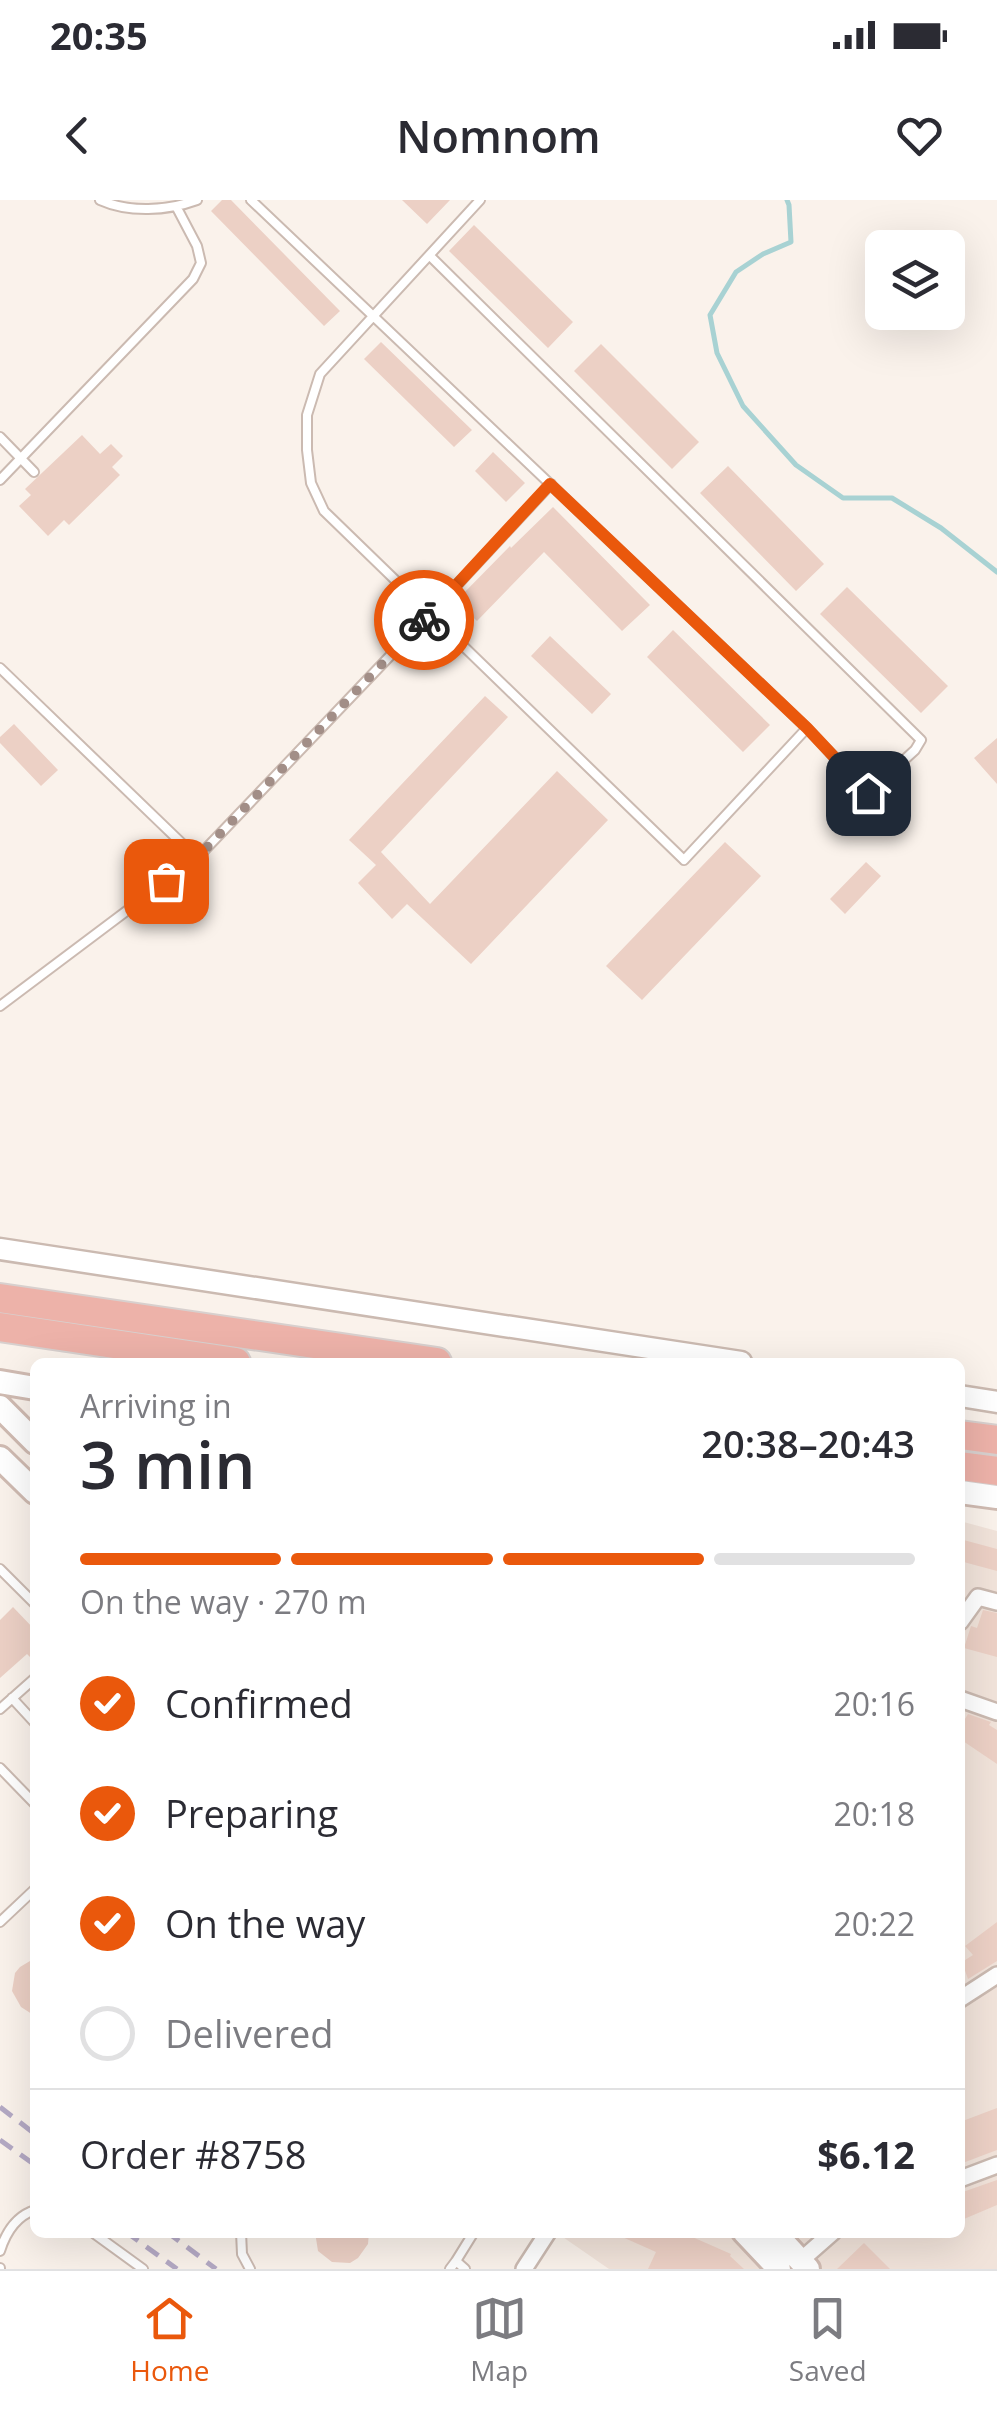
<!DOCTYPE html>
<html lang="en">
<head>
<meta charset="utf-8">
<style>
	:root { --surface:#fff; --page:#f7f7f7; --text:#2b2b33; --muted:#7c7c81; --line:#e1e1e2; --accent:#ea580c }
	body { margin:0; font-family:"Open Sans",sans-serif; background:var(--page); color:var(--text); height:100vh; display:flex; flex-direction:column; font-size:38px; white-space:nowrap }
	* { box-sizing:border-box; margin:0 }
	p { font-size:32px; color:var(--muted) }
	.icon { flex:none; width:55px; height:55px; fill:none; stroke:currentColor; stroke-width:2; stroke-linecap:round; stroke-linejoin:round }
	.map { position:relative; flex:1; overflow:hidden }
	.sheet { position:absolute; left:30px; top:1158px; width:935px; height:880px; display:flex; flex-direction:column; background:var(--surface); border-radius:15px; box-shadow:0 10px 40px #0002 }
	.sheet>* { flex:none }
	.controls { position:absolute; left:865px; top:30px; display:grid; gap:20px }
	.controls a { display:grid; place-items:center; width:100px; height:100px; border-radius:15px; background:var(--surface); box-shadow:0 10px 40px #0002; font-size:50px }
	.pin { position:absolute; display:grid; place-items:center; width:85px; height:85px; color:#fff; margin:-42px; border-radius:20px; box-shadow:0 5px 15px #0006 }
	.courier { position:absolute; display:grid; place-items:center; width:100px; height:100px; margin:-50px; border:8px solid #ea580c; border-radius:50%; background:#fff; color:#222; box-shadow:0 2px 12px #0007 }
	.headline em { font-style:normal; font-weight:600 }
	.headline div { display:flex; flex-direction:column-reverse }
	.headline { display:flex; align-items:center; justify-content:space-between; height:170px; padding:0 50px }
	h1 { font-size:65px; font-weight:600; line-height:75px }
	.bar { display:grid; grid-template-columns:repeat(4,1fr); gap:15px 10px; align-content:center; height:120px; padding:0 50px }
	.bar i { height:12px; border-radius:8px; background:var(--line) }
	.bar .selected { background:var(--accent) }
	.bar p { grid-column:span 4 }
	.line { display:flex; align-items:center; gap:25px; padding:0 50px; border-top:2px solid var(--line) }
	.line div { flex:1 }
	ol { padding:0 50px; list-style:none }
	li { display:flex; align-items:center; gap:30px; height:110px }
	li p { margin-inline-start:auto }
	li .icon { padding:10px; border-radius:50%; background:var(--accent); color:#fff; stroke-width:4 }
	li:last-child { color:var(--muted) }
	li i { width:55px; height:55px; border:5px solid var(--line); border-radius:50% }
	.status { display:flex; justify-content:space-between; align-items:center; height:70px; padding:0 50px; background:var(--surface); direction:ltr }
	.status svg { height:28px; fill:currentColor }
	header { display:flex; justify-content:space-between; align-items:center; height:130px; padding:0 50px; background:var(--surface); font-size:45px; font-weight:600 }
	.menu { display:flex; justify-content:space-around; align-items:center; height:140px; border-top:2px solid var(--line); background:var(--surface); font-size:28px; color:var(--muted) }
	.menu a { display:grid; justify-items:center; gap:5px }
	.menu .selected { color:var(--accent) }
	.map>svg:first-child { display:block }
	.residential { fill:#f1e3da }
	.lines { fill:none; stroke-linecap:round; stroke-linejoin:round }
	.stream { stroke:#a8d2d3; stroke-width:5 }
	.building { fill:#ecd0c5 }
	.service-casing { stroke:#cbbab1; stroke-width:12 }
	.minor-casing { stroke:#cbbab1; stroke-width:20 }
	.tertiary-casing { stroke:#cbbab1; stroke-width:25 }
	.secondary-casing { stroke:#d0bbb2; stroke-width:28 }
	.motorway-casing { stroke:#d8d0ce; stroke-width:32 }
	.service { stroke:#fff; stroke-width:8 }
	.minor { stroke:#fff; stroke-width:15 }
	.tertiary { stroke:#fff; stroke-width:20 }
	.secondary { stroke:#fff; stroke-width:22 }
	.motorway { stroke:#edb2a9; stroke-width:28 }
	.rail { stroke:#b4a9c4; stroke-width:5; stroke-dasharray:15 10; stroke-linecap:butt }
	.done { stroke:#a28e87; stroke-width:10; stroke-dasharray:0 18 }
	.route { stroke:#ea580c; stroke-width:12 }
</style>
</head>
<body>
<div class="status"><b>20:35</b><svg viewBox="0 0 49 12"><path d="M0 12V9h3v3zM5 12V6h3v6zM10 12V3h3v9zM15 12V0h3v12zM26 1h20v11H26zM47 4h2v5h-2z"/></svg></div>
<header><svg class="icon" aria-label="back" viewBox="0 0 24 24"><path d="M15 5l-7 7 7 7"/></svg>Nomnom<svg class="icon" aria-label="heart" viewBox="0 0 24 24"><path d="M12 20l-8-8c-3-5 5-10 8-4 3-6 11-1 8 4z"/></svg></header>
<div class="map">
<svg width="997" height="2069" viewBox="0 0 997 2069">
	<rect width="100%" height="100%" fill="#faf2eb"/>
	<path class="residential" d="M960 1321 997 1331V2069H609L557 2033 960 2032Z"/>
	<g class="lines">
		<path class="stream" d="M787 0 789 5 791 42 763 54 736 72 710 115 717 153 743 206 796 265 843 298H892L941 328 997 372"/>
	</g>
	<path class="building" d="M222 0H231L340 111 324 126 211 11Z
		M402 0H450L427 24Z
		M474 25 573 122 548 148 449 51Z
		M381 142 472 230 454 247 364 159Z
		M601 144 699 242 672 269 574 171Z
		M82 235 100 254 111 244 123 256 112 267 120 275 69 325 64 320 48 336 19 306 31 295 25 289Z
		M493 252 525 283 506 302 475 271Z
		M728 266 824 364 796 391 700 293Z
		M553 307 650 405 622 431 544 352 477 421 456 401 510 346 511 348Z
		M847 387 948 486 921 513 820 414Z
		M673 430 770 525 743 552 647 457Z
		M550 436 611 494 592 514 531 456Z
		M485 496 508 517 381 652 430 704 557 571 608 620 471 764 407 704 392 719 358 683 376 665 349 640Z
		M14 524 58 570 41 586 0 543V537Z
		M997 538V584L974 558Z
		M725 642 761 676 642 800 606 766Z
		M866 662 881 676 845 714 830 699Z
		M960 1339 997 1349V1371L960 1361Z
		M13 1407 35 1430V1462L27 1454 0 1478V1420Z
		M983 1410 997 1413V1457L964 1448 971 1426 977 1428Z
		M968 1514 991 1522 989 1525 997 1530V1564L960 1539V1527Z
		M997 1722V1761L968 1779 962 1762 973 1755 965 1746Z
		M35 1758V1816L21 1807 12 1791 15 1773 20 1767Z
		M997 1908V1950L960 1964V1922Z
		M997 1980V2005L964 2019 960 2007V1993Z
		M315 2032H369L368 2044 358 2058 350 2063 332 2062 318 2051Z
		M611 2032H681L731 2054 730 2056 744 2069H648L656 2052Z
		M864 2043 890 2069H837Z"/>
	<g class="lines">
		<g class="service-casing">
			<path id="service" d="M100 0C129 13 167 11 197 0
				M251 0 807 528 684 660 324 311 311 283 307 250V215L320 174 480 0
				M430 56 921 540 915 550 868 593 807 528
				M0 237 34 272
				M0 280 193 79 201 63 197 46 177 8
				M0 468 197 658
				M0 806 197 658 430 414 551 284
				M0 1369 35 1404
				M12 1498 35 1523
				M0 1509 35 1478
				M0 1568 35 1604
				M0 1722 35 1689
				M92 2032 143 2069
				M241 2032 242 2054 250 2069
				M0 2051C6 2032 16 2016 35 2010
				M456 2061 474 2032
				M0 2068V2069
				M450 2069 456 2061 465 2069"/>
		</g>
		<g class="minor-casing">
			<path id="minor" d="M960 1422 978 1397 997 1402
				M960 1499 997 1512
				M960 1799 997 1775
				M960 1979 997 1965
				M800 2061 833 2032
				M524 2069 548 2032"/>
		</g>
		<g class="tertiary-casing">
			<path id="tertiary" d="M0 1049 741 1162
				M960 1196 997 1202"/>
		</g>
		<g class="secondary-casing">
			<path id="secondary" d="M0 1182 35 1188
				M0 1207 35 1242
				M0 1258 35 1292
				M960 1292 997 1297
				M744 2032 779 2069
				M774 2032 808 2069"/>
		</g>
		<g class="motorway-casing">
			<path id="motorway" d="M0 1098 437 1162
				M0 1127 236 1162
				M960 1235 997 1240
				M960 1266 997 1271"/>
		</g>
		<use href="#service" class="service"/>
		<use href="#minor" class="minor"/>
		<use href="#tertiary" class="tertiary"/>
		<use href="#secondary" class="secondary"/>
		<use href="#motorway" class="motorway"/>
		<path class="rail" d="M0 1907 35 1934
			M0 1940 35 1965
			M126 2032 177 2069
			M167 2032 216 2069"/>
	</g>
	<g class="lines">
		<path class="done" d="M166 681 197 658 424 420"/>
		<path class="route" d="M424 420 550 284 807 528 868 593"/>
	</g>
</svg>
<div class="controls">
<a><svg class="icon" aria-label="layers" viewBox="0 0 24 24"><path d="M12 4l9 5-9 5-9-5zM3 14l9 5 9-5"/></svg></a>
</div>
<div class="pin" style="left:166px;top:681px;background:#ea580c"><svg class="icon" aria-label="bag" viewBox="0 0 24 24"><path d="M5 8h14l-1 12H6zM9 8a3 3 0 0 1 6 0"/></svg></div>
<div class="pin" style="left:868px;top:593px;background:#1f2937"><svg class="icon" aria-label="home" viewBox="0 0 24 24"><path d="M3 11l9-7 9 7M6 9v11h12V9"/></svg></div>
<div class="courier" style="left:424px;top:420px"><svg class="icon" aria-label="bike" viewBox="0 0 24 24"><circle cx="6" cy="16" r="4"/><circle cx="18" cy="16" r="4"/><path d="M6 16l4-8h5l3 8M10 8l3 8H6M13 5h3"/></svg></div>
<section class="sheet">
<div class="headline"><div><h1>3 min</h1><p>Arriving in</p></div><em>20:38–20:43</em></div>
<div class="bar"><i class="selected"></i><i class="selected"></i><i class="selected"></i><i></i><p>On the way · 270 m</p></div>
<ol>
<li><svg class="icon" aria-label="check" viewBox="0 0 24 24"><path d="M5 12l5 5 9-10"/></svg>Confirmed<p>20:16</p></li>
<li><svg class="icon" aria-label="check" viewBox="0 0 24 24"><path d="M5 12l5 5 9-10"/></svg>Preparing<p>20:18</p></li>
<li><svg class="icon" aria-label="check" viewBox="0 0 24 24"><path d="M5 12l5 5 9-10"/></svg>On the way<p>20:22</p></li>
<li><i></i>Delivered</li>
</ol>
<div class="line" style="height:130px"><div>Order #8758</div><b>$6.12</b></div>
</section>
</div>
<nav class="menu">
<a class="selected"><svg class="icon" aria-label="home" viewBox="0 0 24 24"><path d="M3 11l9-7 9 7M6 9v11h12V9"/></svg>Home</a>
<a><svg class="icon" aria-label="map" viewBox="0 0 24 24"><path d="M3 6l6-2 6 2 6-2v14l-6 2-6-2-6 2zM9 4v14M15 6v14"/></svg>Map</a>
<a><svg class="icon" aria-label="saved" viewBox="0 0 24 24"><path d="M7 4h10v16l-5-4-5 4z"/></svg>Saved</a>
</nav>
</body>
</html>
